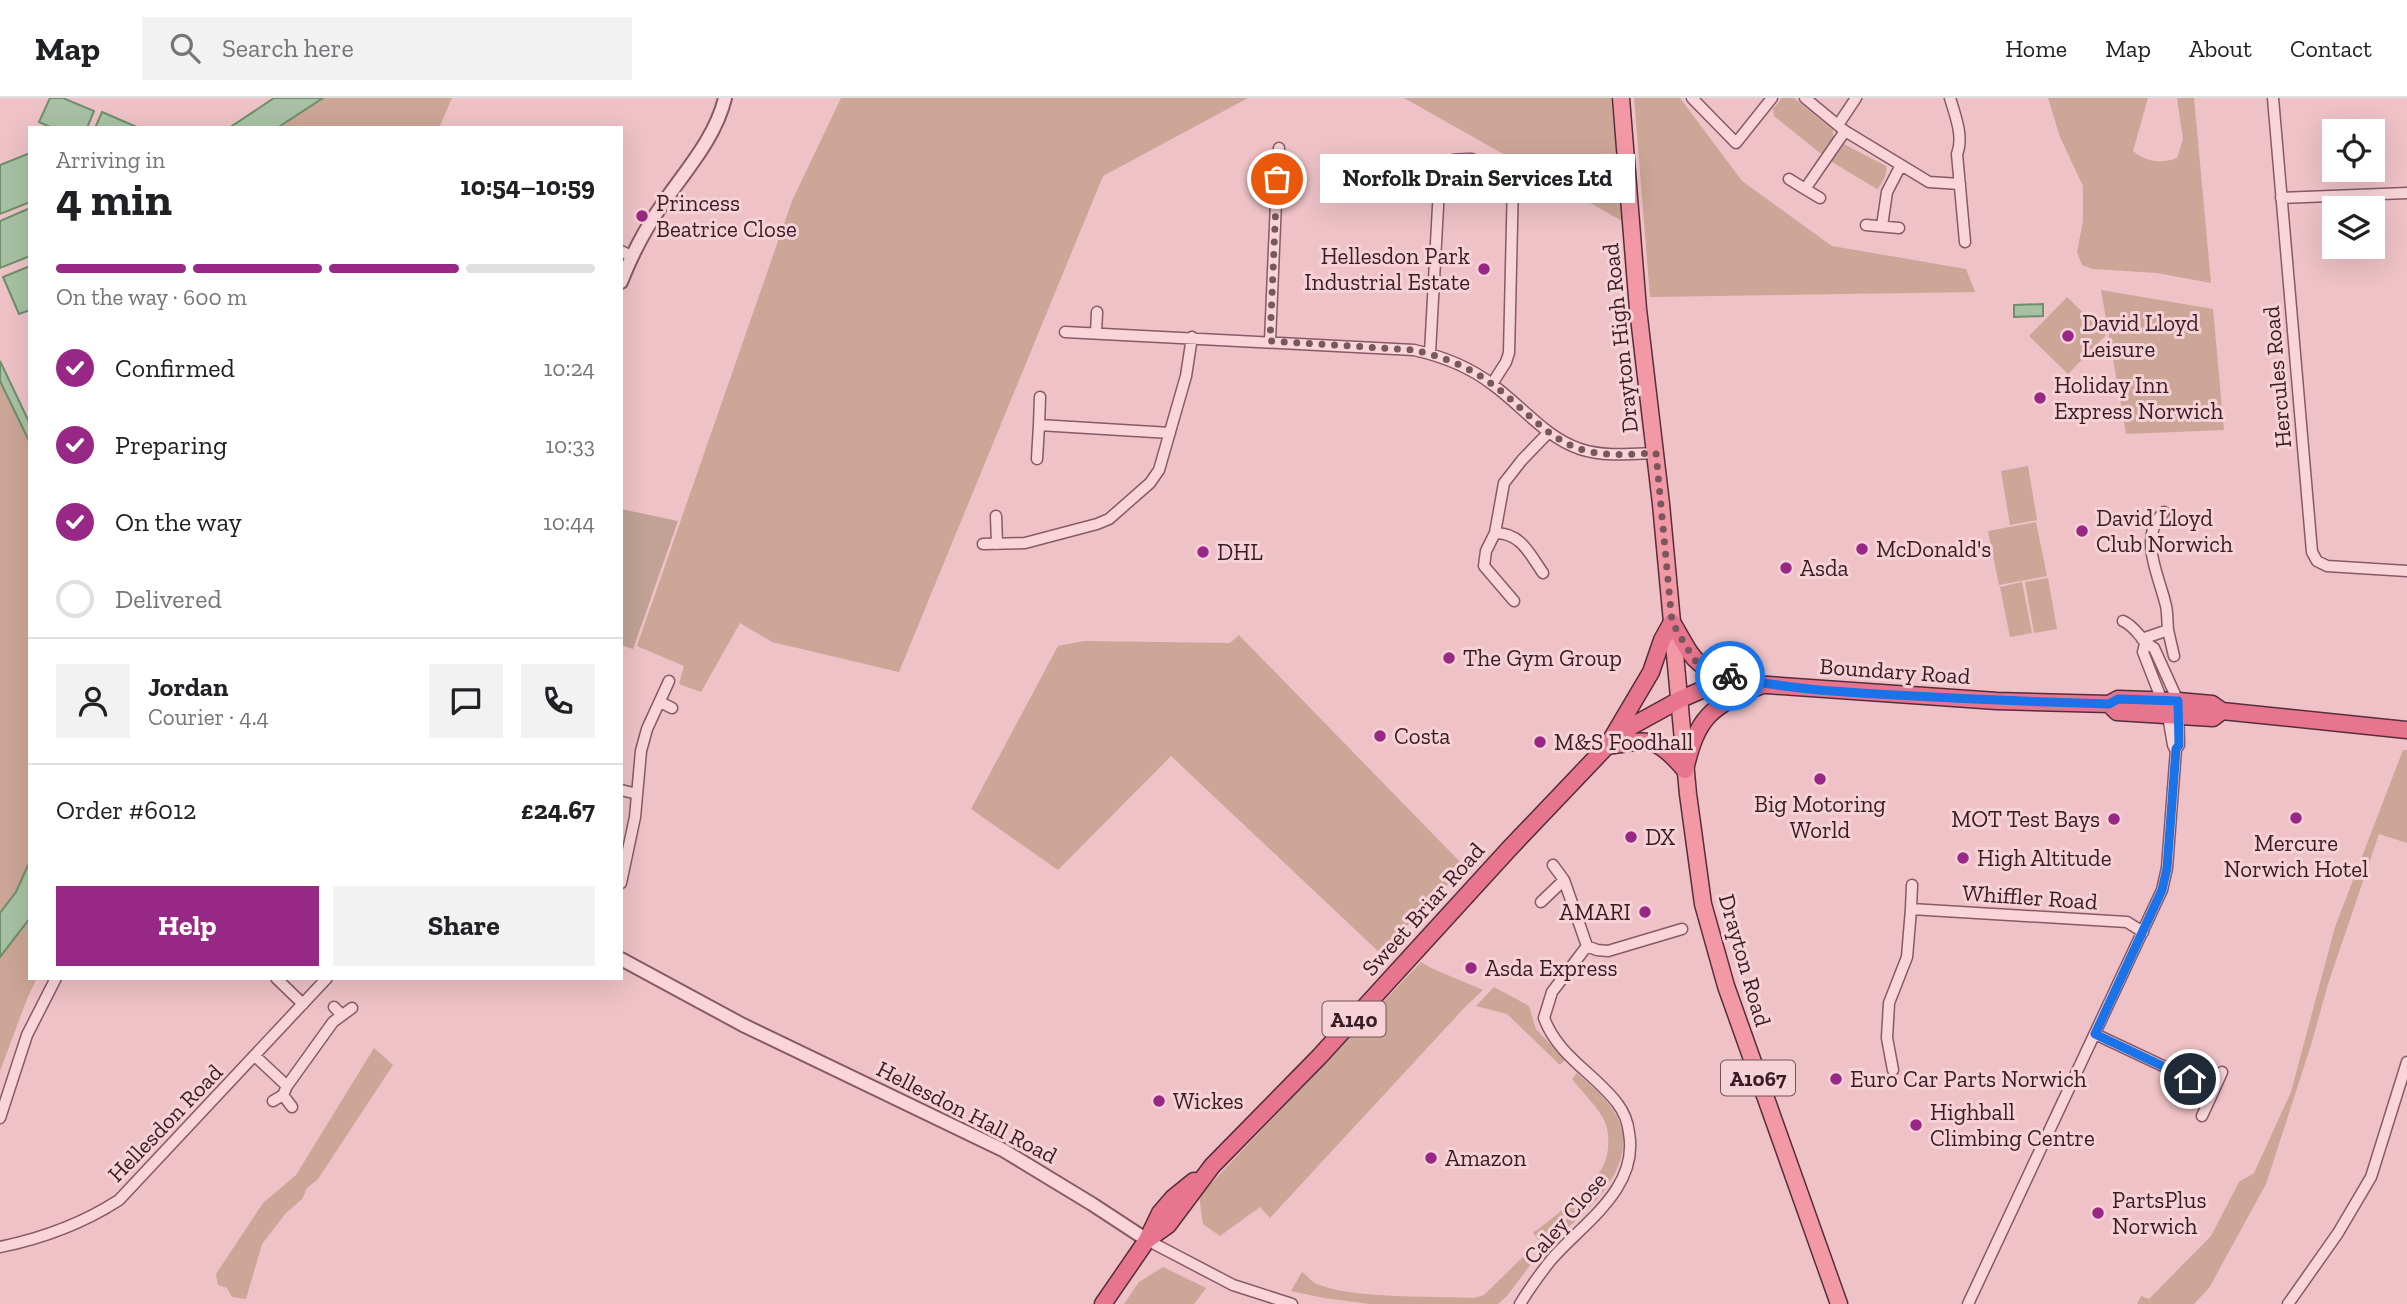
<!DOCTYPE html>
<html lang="en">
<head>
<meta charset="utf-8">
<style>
	:root { --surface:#fff; --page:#f2f2f2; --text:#202124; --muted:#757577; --line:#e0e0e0; --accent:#982885 }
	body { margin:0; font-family:"Zilla Slab",serif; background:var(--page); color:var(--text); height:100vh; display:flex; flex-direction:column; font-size:26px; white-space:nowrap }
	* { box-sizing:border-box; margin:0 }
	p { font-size:23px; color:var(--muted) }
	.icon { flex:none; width:38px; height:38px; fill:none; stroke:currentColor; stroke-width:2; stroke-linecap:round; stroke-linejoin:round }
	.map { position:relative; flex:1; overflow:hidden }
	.side { position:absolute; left:28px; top:28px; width:595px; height:854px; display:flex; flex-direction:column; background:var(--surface); border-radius:0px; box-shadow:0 7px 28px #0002 }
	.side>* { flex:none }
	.tools { position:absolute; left:2322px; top:21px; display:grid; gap:14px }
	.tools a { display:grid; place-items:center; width:63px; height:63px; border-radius:0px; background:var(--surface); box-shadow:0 7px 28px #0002; font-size:35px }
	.pin { position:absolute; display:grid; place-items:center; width:60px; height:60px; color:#fff; margin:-30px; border:4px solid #fff; border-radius:50%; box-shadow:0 2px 7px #0007 }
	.courier { position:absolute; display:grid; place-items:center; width:70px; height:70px; margin:-35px; border:5px solid #1a73e8; border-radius:50%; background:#fff; color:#222; box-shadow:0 2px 9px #0007 }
	.bubble { position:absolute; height:49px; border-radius:0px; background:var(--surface); box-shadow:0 7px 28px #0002; font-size:23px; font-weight:800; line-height:49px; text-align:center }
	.overview em { font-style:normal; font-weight:800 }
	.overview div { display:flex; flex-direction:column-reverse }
	.overview { display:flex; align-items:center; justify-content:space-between; height:119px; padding:0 28px }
	h1 { font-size:46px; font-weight:800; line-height:52px }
	.bar { display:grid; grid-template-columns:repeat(4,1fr); gap:10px 7px; align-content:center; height:84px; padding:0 28px }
	.bar i { height:9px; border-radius:5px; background:var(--line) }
	.bar .selected { background:var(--accent) }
	.bar p { grid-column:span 4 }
	.line { display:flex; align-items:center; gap:18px; padding:0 28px; border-top:2px solid var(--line) }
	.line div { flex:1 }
	.round { display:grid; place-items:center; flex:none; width:74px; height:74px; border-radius:0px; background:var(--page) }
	ol { padding:0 28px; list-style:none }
	li { display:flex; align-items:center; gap:21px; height:77px }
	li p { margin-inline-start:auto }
	li .icon { padding:7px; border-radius:50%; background:var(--accent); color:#fff; stroke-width:4 }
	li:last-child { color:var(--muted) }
	li i { width:38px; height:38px; border:4px solid var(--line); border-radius:50% }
	.action { display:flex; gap:14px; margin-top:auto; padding:14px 28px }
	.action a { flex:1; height:80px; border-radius:0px; background:var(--accent); color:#fff; font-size:28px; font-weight:800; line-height:80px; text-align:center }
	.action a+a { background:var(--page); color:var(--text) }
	header { display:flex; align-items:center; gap:42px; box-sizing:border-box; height:98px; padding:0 35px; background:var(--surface); border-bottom:2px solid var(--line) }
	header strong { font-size:33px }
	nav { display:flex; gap:38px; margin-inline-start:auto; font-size:24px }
	.search { width:490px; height:63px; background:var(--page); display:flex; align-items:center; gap:18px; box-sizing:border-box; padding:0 24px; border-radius:0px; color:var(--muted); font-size:26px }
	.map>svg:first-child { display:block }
	.green { fill:#cca696 }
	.cemetery { fill:#c1a295 }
	.water { fill:#a8c1a4; stroke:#6e8f6b; stroke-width:2 }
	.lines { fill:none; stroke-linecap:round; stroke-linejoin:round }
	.minor-casing { stroke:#885967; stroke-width:13 }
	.tertiary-casing { stroke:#885967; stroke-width:16 }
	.primary-casing { stroke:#562d3c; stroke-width:19 }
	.trunk-casing { stroke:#562d3c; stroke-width:19 }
	.minor { stroke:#f9d5da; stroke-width:10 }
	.tertiary { stroke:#f9d5da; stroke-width:12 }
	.primary { stroke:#f299a5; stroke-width:16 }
	.trunk { stroke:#e8758e; stroke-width:16 }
	.done { stroke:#78575e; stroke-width:7; stroke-dasharray:0 12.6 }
	.route { stroke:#1a73e8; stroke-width:9 }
	.poi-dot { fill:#982885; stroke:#f6d1d6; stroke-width:2.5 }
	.labels { text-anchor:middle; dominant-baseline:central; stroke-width:6; stroke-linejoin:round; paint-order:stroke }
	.shield { fill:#f6d1d6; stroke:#71535b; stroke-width:2 }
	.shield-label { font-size:21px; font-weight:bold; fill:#381d26 }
	.poi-label { font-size:23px; fill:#381d26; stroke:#f6d1d6; text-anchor:start }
	.street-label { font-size:23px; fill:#381d26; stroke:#f6d1d6 }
</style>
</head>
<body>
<header>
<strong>Map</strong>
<div class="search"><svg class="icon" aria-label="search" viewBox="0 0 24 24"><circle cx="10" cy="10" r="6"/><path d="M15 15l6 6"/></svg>Search here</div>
<nav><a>Home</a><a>Map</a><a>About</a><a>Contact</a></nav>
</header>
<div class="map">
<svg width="2407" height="1206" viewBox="0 0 2407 1206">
	<rect width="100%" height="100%" fill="#eec2c7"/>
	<path class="green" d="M323 0H452L439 30H277Z
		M841 0H1248L1103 78 899 574 772 544 740 525 701 594 679 586 684 568 637 548 792 103Z
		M1404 0H1611L1624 124Z
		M1634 0H1680L1742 83 1832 148 1966 171 1975 194 1650 199Z
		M1782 0H1794L1833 32V42L1823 55H1820L1774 18 1773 11Z
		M2048 0H2148L2133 53C2146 64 2161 66 2177 60L2183 41 2177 0H2194L2211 185 2157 175 2093 171 2082 167 2077 154 2083 123V88L2060 39Z
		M1842 45 1886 68C1888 75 1882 86 1877 91L1832 64 1831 60Z
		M2101 192 2213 211 2224 332 2126 336Z
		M2067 199 2106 237 2068 276 2029 238Z
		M0 283 30 345V763L16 794 0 815Z
		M2028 368 2037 422 2010 427 2001 373Z
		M2036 424 2047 478 1999 487 1988 433Z
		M2048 480 2057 531 2034 535 2025 484Z
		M2022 484 2032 535 2010 539 2000 489Z
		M1239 537 1465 769 1380 855 1171 658 1058 772 971 711 1058 548 1084 543 1230 545Z
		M2403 652H2407V745L2379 736 2328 886 2311 947 2266 1086 2209 1190 2194 1206H2137L2141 1198 2149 1201 2211 1138 2239 1084 2254 1075 2291 994 2335 829Z
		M30 820V880H37L27 901 0 973V859Z
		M1421 864 1431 870 1483 892 1465 909 1270 1120 1260 1109 1220 1138 1203 1126 1199 1098Z
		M1494 889 1529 908 1536 931 1565 962 1560 967 1507 916 1476 908Z
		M374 950 393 967 318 1081 307 1090 302 1101 286 1115 262 1146 246 1201 232 1199 227 1190 218 1187 216 1176 263 1105 296 1077Z
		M1577 975C1592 989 1608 1001 1617 1019 1643 1070 1580 1121 1544 1149L1533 1135C1554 1120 1586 1093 1601 1072 1610 1058 1611 1034 1603 1020 1595 1006 1582 994 1572 981Z
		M1529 1156 1531 1166 1507 1198 1498 1206H1370L1324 1200 1291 1193 1302 1174C1306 1177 1310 1182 1315 1185 1347 1201 1436 1198 1474 1200L1484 1197 1522 1160Z
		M1163 1169 1206 1190 1194 1206H1124L1139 1184Z"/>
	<path class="cemetery" d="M621 411 678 423 633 551 621 547Z"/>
	<path class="water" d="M50 0H63L94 13 87 30H52L39 24Z
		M274 0H323L277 30H229Z
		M102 14 139 30H95Z
		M30 55V104L0 116V67Z
		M30 110V158L0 170V123Z
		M30 168V212L19 216 3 179Z
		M2043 206V218L2014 219V207Z
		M0 263 30 326V345L0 283Z
		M30 763V820L0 859V815L16 794Z"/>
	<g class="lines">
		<g class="minor-casing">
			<path id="minor" d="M1692 0 1736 45 1772 0
				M1805 0 1845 33 1929 84 1960 86
				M1950 0C1955 17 1964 39 1957 56L1965 144
				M2273 0 2312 454 2317 463 2327 468 2407 473
				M1838 27 1856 0
				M1255 80 1277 81 1270 243
				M1277 81 1279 50
				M1789 81 1805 91
				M1820 100 1805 91 1845 33
				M2281 100 2407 95
				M1866 127 1899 130
				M1882 128 1887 94 1901 67
				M621 153 631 158
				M1065 234 1414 252C1441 258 1470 269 1493 287 1522 308 1545 339 1580 351 1604 359 1631 356 1656 355
				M1096 235 1097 214
				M1430 255 1440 72C1447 60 1458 61 1472 61
				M1492 286 1506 264 1509 255 1513 83
				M1039 327 1040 299
				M1037 361 1039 327 1170 335
				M996 418 997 446
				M1495 435C1521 435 1529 455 1543 475
				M983 446 1025 445 1097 426 1109 421 1150 385 1159 372 1186 278 1192 239
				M1514 503 1484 468 1486 453 1495 435 1504 385 1522 362 1548 335
				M2168 532 2174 558
				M2142 541 2168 532C2167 523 2168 513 2165 504 2158 475 2138 439 2164 414
				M2145 546 2143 554 2168 618 2173 647 2175 651
				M660 604 672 610
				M621 692 637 696
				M1553 767 1564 782 1587 848 1597 852 1608 853 1682 831
				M621 785 635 719 641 653 647 631 669 583
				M1912 787 1911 811 2127 824 2143 834
				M1541 804 1564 782
				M276 880 303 906
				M334 909 342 917
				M2095 936 2214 992 2222 974
				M255 958 287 988
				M1893 972 1887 940 1889 905 1907 859 1911 811
				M273 1003 283 997
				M292 1009 283 997 287 988 333 924 352 910
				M2202 1018 2214 992
				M0 1020 27 937 56 880
				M1147 1142 1233 1187 1292 1206
				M0 1149C44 1140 82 1126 119 1102L327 880
				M1520 1206C1529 1191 1540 1176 1551 1162 1583 1125 1639 1091 1629 1035 1628 1025 1624 1014 1617 1005 1594 975 1558 958 1544 920L1552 894 1587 848
				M1968 1206 2162 792 2167 770 2176 651 2179 647 2178 603 2154 550C2141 544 2137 529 2123 523
				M2288 1206 2338 1135 2371 1079 2407 964"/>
		</g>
		<g class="tertiary-casing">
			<path id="tertiary" d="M621 184C632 156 645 131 662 107 685 73 715 41 725 0
				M621 861 743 927 1003 1052 1092 1106 1147 1142"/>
		</g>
		<g class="primary-casing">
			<path id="primary" d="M1621 0 1638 211 1661 406 1688 696 1703 806 1726 888 1839 1206"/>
		</g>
		<g class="trunk-casing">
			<path id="trunk" d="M2109 606 2117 614 2213 620 2222 613
				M1612 640 1651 574 1662 542 1672 524C1695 563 1692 569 1738 580
				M1609 648C1651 641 1656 638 1685 672
				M1685 672C1697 619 1711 608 1760 588
				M1147 1142 1168 1127 1212 1068 1319 959 1509 751 1607 648 1632 628 1681 601 1704 591 1739 585 1997 603 2109 606 2118 601 2178 603 2212 606 2222 613 2407 632
				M1103 1206 1147 1142 1160 1115 1173 1100 1194 1083"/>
		</g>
		<use href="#minor" class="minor"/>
		<use href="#tertiary" class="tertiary"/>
		<use href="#primary" class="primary"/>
		<use href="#trunk" class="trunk"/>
	</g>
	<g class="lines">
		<path class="done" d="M1277 81 1270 243 1414 252C1441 258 1470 269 1493 287 1522 308 1545 339 1580 351 1604 359 1631 356 1656 355L1672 524 1693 560 1700 568 1730 578"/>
		<path class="route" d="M1730 578C1784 591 1840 594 1895 597 1966 601 2037 604 2109 606L2118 601 2178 603 2179 647 2176 651 2167 770 2162 792 2095 936 2190 981"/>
	</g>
	<g class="poi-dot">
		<circle cx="642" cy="118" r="7"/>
		<circle cx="1484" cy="171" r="7"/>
		<circle cx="2068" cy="238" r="7"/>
		<circle cx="2040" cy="300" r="7"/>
		<circle cx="2082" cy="433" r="7"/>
		<circle cx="1862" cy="451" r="7"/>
		<circle cx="1203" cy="454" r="7"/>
		<circle cx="1786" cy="470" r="7"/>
		<circle cx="1449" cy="560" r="7"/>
		<circle cx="1380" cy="638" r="7"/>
		<circle cx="1540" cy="644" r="7"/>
		<circle cx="1820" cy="681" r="7"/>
		<circle cx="2296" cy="720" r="7"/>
		<circle cx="2114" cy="721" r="7"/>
		<circle cx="1631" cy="739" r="7"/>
		<circle cx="1963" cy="760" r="7"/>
		<circle cx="1645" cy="814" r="7"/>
		<circle cx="1471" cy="870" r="7"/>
		<circle cx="1836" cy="981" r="7"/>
		<circle cx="1159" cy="1003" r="7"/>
		<circle cx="1916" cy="1027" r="7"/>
		<circle cx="1431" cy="1060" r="7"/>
		<circle cx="2098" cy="1115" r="7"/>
	</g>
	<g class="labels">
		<g class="shield">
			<rect x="1322.5" y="903.5" width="63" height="35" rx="5"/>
			<rect x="1721" y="962.5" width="74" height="35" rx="5"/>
		</g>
		<g class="shield-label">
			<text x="1354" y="921">A140</text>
			<text x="1758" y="980">A1067</text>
		</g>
		<g class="poi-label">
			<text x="656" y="105">Princess<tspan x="656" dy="26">Beatrice Close</tspan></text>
			<text x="1470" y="158" text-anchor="end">Hellesdon Park<tspan x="1470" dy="26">Industrial Estate</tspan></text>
			<text x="2082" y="225">David Lloyd<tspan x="2082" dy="26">Leisure</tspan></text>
			<text x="2054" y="287">Holiday Inn<tspan x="2054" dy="26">Express Norwich</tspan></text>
			<text x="2096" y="420">David Lloyd<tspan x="2096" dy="26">Club Norwich</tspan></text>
			<text x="1876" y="451">McDonald's</text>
			<text x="1217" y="454">DHL</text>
			<text x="1800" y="470">Asda</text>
			<text x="1463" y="560">The Gym Group</text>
			<text x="1394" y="638">Costa</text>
			<text x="1554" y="644">M&amp;S Foodhall</text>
			<text x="1820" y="706" text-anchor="middle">Big Motoring<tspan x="1820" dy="26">World</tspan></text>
			<text x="2100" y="721" text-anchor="end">MOT Test Bays</text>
			<text x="1645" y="739">DX</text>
			<text x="2296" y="745" text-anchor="middle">Mercure<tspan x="2296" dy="26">Norwich Hotel</tspan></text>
			<text x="1977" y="760">High Altitude</text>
			<text x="1631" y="814" text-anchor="end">AMARI</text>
			<text x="1485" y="870">Asda Express</text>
			<text x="1850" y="981">Euro Car Parts Norwich</text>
			<text x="1173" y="1003">Wickes</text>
			<text x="1930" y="1014">Highball<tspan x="1930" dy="26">Climbing Centre</tspan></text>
			<text x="1445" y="1060">Amazon</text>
			<text x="2112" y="1102">PartsPlus<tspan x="2112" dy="26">Norwich</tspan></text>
		</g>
		<g class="street-label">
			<text transform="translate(1620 240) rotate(-96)">Drayton High Road</text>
			<text transform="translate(2277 279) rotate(-95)">Hercules Road</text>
			<text transform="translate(1895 573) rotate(4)">Boundary Road</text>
			<text transform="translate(2030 799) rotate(4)">Whiffler Road</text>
			<text transform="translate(1423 811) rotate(-48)">Sweet Briar Road</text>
			<text transform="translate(1745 862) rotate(74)">Drayton Road</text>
			<text transform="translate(967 1014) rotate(27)">Hellesdon Hall Road</text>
			<text transform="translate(165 1025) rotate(-46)">Hellesdon Road</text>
			<text transform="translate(1565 1120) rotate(-49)">Caley Close</text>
		</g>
	</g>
</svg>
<div class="tools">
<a><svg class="icon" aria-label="locate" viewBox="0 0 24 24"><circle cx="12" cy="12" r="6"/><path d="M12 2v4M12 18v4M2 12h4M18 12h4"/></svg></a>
<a><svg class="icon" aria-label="layers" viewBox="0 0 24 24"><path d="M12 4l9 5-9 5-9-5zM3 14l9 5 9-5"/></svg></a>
</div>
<div class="pin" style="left:1277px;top:81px;background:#ea580c"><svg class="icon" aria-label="bag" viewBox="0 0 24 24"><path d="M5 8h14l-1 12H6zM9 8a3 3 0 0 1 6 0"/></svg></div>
<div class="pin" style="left:2190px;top:981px;background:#1f2937"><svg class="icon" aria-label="home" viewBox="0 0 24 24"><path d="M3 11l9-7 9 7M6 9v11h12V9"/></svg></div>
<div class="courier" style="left:1730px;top:578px"><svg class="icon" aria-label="bike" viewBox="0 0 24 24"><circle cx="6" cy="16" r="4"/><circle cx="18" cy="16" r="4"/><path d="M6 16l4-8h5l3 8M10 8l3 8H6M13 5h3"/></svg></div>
<div class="bubble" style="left:1320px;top:56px;width:315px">Norfolk Drain Services Ltd</div>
<section class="side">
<div class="overview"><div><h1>4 min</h1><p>Arriving in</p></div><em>10:54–10:59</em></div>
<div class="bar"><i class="selected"></i><i class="selected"></i><i class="selected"></i><i></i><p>On the way · 600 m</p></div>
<ol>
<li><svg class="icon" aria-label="check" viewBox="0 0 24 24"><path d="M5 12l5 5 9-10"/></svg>Confirmed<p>10:24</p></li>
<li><svg class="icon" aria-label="check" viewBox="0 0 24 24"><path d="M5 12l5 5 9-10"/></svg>Preparing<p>10:33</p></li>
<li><svg class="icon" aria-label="check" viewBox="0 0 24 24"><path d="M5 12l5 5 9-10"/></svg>On the way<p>10:44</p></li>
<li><i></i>Delivered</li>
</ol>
<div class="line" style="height:126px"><a class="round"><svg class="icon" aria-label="person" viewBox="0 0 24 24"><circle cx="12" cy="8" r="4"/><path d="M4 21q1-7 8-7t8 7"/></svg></a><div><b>Jordan</b><p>Courier · 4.4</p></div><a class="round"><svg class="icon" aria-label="chat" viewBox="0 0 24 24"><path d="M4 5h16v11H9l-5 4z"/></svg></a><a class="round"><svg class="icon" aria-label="phone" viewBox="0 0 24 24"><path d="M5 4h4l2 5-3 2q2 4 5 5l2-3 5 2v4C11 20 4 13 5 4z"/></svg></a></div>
<div class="line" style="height:91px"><div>Order #6012</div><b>£24.67</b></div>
<div class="action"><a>Help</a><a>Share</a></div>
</section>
</div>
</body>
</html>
